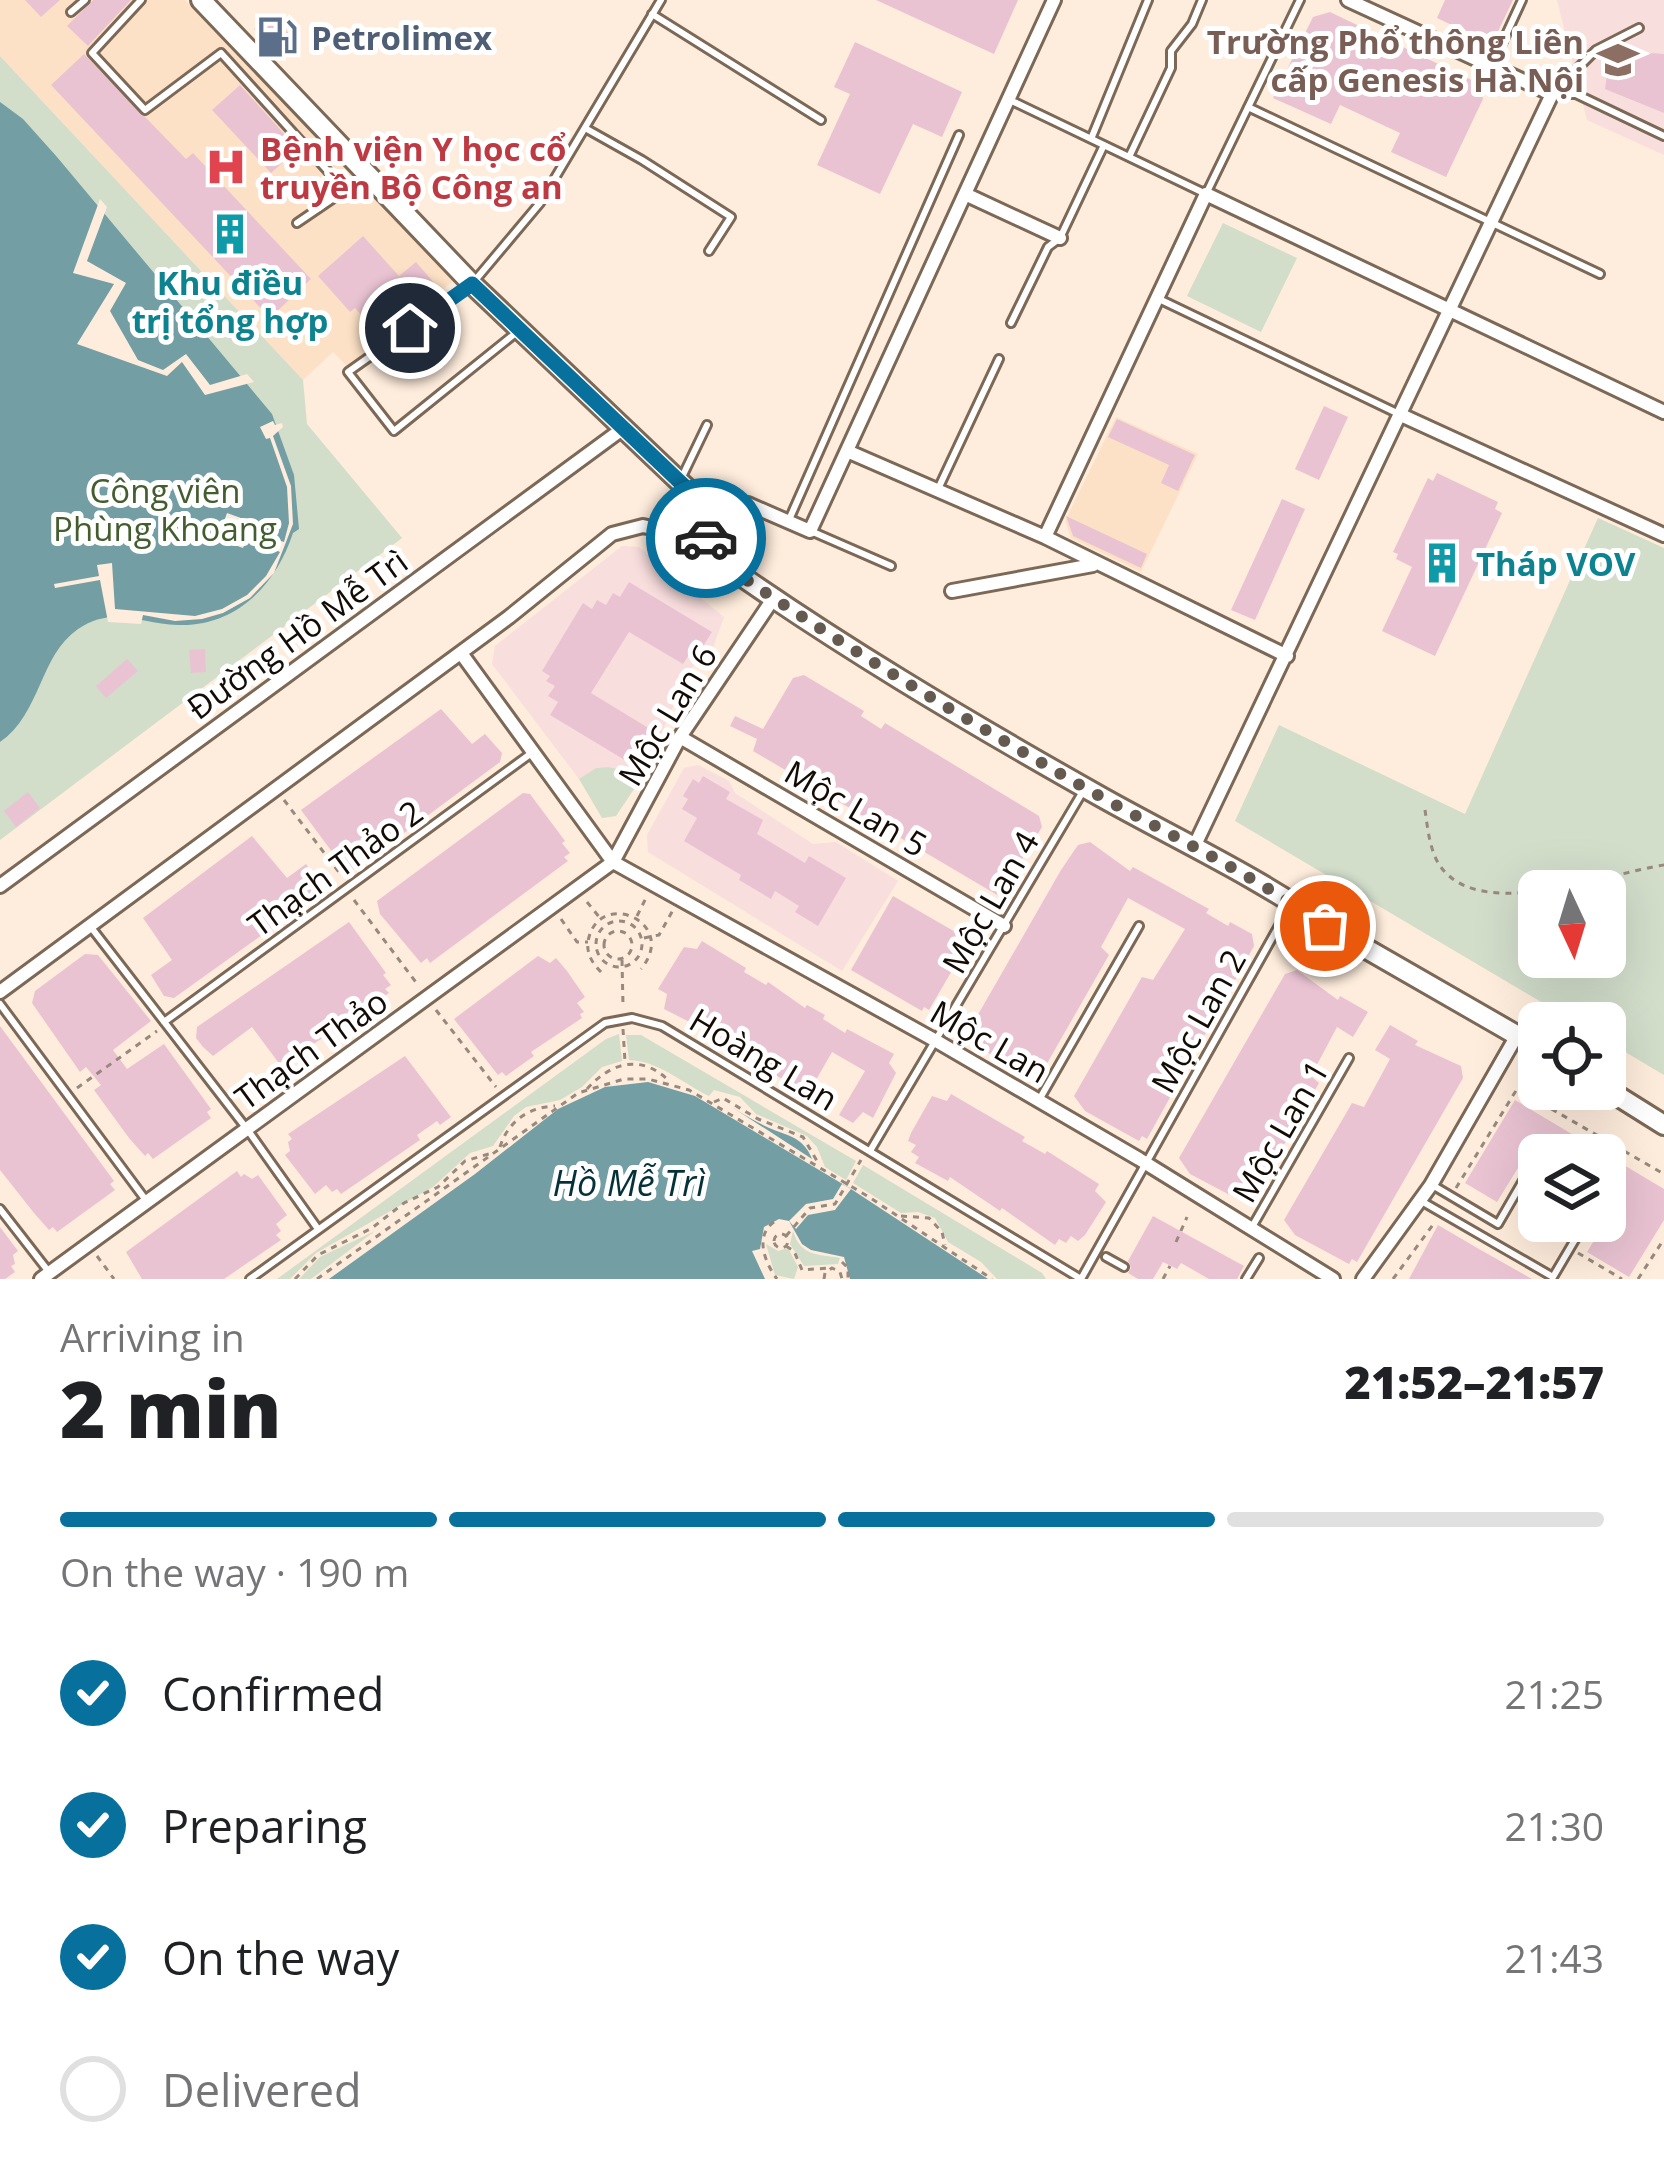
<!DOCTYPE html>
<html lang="en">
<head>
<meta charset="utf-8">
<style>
	:root { --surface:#fff; --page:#f6f6f6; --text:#202124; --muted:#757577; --line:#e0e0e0; --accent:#08709d }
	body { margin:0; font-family:"Open Sans",sans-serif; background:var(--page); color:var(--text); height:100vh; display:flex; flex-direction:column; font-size:45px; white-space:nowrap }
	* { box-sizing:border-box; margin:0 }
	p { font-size:39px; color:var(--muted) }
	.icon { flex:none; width:66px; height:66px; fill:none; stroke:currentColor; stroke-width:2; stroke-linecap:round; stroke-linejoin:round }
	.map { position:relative; height:1279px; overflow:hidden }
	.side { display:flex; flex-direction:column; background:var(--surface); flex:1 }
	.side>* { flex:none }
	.needle { width:78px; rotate:176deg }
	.tools { position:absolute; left:1518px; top:870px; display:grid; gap:24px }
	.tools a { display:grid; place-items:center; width:108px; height:108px; border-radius:18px; background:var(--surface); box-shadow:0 12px 48px #0002; font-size:60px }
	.pin { position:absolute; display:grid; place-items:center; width:102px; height:102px; color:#fff; margin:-51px; border:6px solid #fff; border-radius:50%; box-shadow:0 3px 12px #0007 }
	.courier { position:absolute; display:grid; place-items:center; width:120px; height:120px; margin:-60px; border:9px solid #08709d; border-radius:50%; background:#fff; color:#222; box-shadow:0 3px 15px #0007 }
	.head em { font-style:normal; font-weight:800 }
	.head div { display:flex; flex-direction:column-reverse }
	.head { display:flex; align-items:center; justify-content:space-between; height:204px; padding:0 60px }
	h1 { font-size:78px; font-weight:800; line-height:90px }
	.bar { display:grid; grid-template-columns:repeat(4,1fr); gap:18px 12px; align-content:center; height:144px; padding:0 60px }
	.bar i { height:15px; border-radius:9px; background:var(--line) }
	.bar .active { background:var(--accent) }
	.bar p { grid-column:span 4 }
	ol { padding:0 60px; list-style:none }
	li { display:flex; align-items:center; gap:36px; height:132px }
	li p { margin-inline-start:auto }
	li .icon { padding:12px; border-radius:50%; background:var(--accent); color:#fff; stroke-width:4 }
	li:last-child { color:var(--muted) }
	li i { width:66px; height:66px; border:6px solid var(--line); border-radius:50% }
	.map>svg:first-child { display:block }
	.built { fill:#fde1c6 }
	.education { fill:#f9dede }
	.green { fill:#d2ddca; fill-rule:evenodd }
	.water { fill:#729ea4 }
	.pier { fill:#feecdc }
	.building { fill:#eac3d2 }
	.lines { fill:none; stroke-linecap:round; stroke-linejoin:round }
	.lane-casing { stroke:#7c6856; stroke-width:12 }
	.street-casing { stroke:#7c6856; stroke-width:18 }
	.secondary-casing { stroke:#7c6856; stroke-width:24 }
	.path { stroke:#97897d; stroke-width:3; stroke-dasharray:6 6; stroke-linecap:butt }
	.lane { stroke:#fff; stroke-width:6 }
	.street { stroke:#fff; stroke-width:12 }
	.secondary { stroke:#fff; stroke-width:18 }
	.done { stroke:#655a50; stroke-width:12; stroke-dasharray:0 21.6 }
	.route { stroke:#08709d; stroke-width:15 }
	.labels { text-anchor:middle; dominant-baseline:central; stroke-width:10; stroke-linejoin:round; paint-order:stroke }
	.service-label { font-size:33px; font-weight:bold; fill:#4e5e75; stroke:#fff; text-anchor:start }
	.education-label { font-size:33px; font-weight:bold; fill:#785e54; stroke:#fff; text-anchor:end }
	.health-label { font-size:33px; font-weight:bold; fill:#be3a42; stroke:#fff; text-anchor:start }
	.culture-label { font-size:33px; font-weight:bold; fill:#0d838f; stroke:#fff }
	.park-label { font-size:33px; fill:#435d2e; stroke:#fff }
	.street-label { font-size:33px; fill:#130b05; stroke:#fff }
	.water-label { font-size:36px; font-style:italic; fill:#053238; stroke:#fff }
</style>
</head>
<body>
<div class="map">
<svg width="1664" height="1279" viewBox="0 0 1664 1279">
	<rect width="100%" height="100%" fill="#feecdc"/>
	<path class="built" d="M0 0H185L457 278 347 366 333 352 303 380 0 56Z
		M1116 417 1198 454 1141 572 1071 538 1065 521Z"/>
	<path class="education" d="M1557 0H1664V155L1587 120Z
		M622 546 639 547 724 617 710 656 692 667 686 677 644 774 608 767 596 768 579 779 492 664 495 646Z
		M698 765 729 781 735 793 813 844 836 842 898 881 842 971 648 852 647 835 684 768Z"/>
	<path class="green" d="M0 56 303 380 307 424 402 538 0 840Z
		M1223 223 1297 258 1261 332 1187 296Z
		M1598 518 1664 548V1075L1605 1040V1023H1577L1235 821 1279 725 1465 814ZM1539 891H1605V957H1539Z
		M608 767 644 774 616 816 602 818 579 779 596 768Z
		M619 1034 622 1061 602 1067 582 1087 560 1100 526 1107 514 1116 493 1146 470 1153 433 1187 316 1253 290 1279H277L606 1039Z
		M626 1035H641L856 1161 846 1180 825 1167 817 1147 807 1136 756 1114 740 1097 714 1090 709 1096C682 1083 659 1061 629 1060Z
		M863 1165 1042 1273 1046 1279H997L981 1262 948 1242 935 1218 918 1212 901 1213 853 1183Z
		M375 1231 311 1279H299L320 1257Z
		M793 1231C801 1257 818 1254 840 1258L838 1264 804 1266 790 1244Z
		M766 1244 778 1251 788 1248 798 1267 794 1279 775 1275Z"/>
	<path class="water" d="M0 102 23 119 57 157 272 414 294 475 299 529 293 533C276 585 236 627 178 625 141 624 113 605 78 629 39 656 41 714 0 742Z
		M648 1082 695 1096 851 1189 988 1279H850L844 1257 811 1250 802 1244 789 1221 779 1219 764 1227 760 1249 752 1251 765 1279H329L475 1174 558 1109 605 1087Z
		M721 1100C735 1109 750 1119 765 1126 785 1136 803 1135 812 1159Z"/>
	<path class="pier" d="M100 199 107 207 87 261 126 283 110 311 138 360 163 370 186 354 210 385 247 374 254 382 205 395 182 362 167 376 77 344 114 284 73 273Z
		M273 421 275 425 282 423 283 427 273 436 291 486 293 524 274 573 250 598 223 613 202 619 175 621 143 615 141 624 108 622 100 580 55 588 54 584 99 576 97 565 112 563 115 609 195 616 222 609 247 595 266 576 280 552 247 539 243 548 218 539 227 513 252 522 250 531 284 542 289 523 287 487 270 438 266 439 260 427Z
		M842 1184 851 1189 835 1210 808 1215 796 1229 789 1221 806 1204 833 1199Z"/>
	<path class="building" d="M25 0H60L41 17Z
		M93 0H131L88 46 67 26Z
		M876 0H1018L994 54Z
		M1445 0H1513L1492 44 1437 18Z
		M1330 12 1480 84 1483 99 1446 177 1391 152 1400 133 1340 105 1331 124 1273 98 1313 17Z
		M270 14 300 45 283 60 254 29Z
		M855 42 962 92 942 137 913 124 880 194 817 165 850 94 834 87Z
		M1638 52 1664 54V113L1605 89 1607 75Z
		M84 54 186 159 193 153 311 279 270 318 51 85Z
		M240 85 298 149 271 173 212 110Z
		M363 236 399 276 416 262 435 284 377 333 355 308 350 312 318 276Z
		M1324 406 1348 417 1319 480 1295 469Z
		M1117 419 1195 455 1178 491 1161 483 1169 465 1108 437Z
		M1437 473 1498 502 1495 509 1502 513 1435 656 1382 631 1412 567 1396 559 1398 554 1393 552 1428 478 1433 481Z
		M1282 499 1305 509 1255 620 1231 610Z
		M1066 516 1147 554 1141 568 1073 536Z
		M629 582 712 632 700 651 694 647 683 664 629 632 591 693 650 729 642 741 649 745 628 762 550 715 558 702 548 696 555 686 546 681 550 676 542 671 583 603 592 609 597 600 606 605 613 593 620 597Z
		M205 649 206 672 191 673 189 650Z
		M127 659 138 671 106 698 96 686Z
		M804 675 864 711 861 716 881 729 885 723 1039 816 1042 827 999 896 753 751 757 739 730 726 735 716 763 729 793 678Z
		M441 709 472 744 485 734 502 753 500 762 354 870 344 868 301 810Z
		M703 776 730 792 726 799 763 820 757 834 805 863 809 856 846 878 818 926 795 912 799 906 775 891 771 899 739 880 741 875 684 841 697 818 682 809 688 799 683 796 693 779 699 783Z
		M28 792 40 808 16 827 4 811Z
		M523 793 530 794 565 841 562 843 570 853 564 857 568 861 430 963 427 958 421 963 380 914 377 901Z
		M252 836 287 878 306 864 325 890 174 998 164 996 151 975 172 960 143 918Z
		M1090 842 1130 871 1133 867 1209 909 1206 913 1228 926 1230 922 1252 934 1254 946 1147 1139 1142 1136 1139 1141 1085 1111 1074 1096 1142 977 1153 980 1185 929 1128 898 1101 947 1109 955 1041 1074 1036 1071 1033 1076 1011 1067 979 1047 968 1032 1061 870 1078 845Z
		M893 896 964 937 961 942 967 945 929 1010 924 1007 922 1011 851 970Z
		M349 922 386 973 383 975 391 985 385 989 389 993 281 1066 252 1027 213 1056 203 1047 196 1038 197 1027Z
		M702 941 746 968 744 972 766 985 768 982 805 1008 807 1005 825 1015 823 1019 845 1033 847 1029 894 1054 889 1063 896 1073 873 1118 863 1112 853 1123 839 1115 865 1071 832 1052 816 1080 813 1078 804 1088 799 1085 797 1088 718 1040 719 1037 664 1009 667 994 658 989 684 947 697 949Z
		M85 954 98 955 151 1021 113 1050 127 1069 164 1044 211 1109 207 1112 211 1118 153 1159 148 1153 145 1156 129 1138 94 1090 101 1085 86 1067 80 1072 32 1003 35 991Z
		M538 956 550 963 556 958 567 971 585 997 577 1003 584 1012 580 1014 582 1018 531 1052 534 1056 506 1076 502 1072 498 1075 454 1019Z
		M1297 970 1338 1000 1340 996 1368 1012 1353 1037 1337 1027 1311 1076 1319 1083 1252 1201 1247 1198 1245 1203 1190 1174 1179 1158 1285 974Z
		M1390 1025 1418 1041 1415 1045 1461 1066 1463 1078 1357 1262 1352 1259 1349 1264 1295 1235 1284 1220 1352 1103 1364 1107 1390 1059 1375 1050Z
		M0 1026 114 1181 110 1184 115 1190 57 1232 53 1227 49 1230 34 1213 0 1170Z
		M405 1056 451 1117 440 1125 437 1121 417 1135 420 1140 341 1194 337 1189 332 1192 326 1185 315 1194 285 1155 290 1151 288 1142 292 1139 288 1134Z
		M951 1094 1025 1137 1022 1141 1045 1154 1047 1151 1099 1184 1095 1191 1106 1202 1085 1235 1078 1241 1071 1236 1066 1243 1059 1239 1055 1245 1002 1208 1000 1211 950 1177 948 1181 915 1163 919 1157 911 1152 916 1145 908 1141 911 1133 932 1096 947 1101Z
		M1515 1100 1664 1189V1220L1629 1277 1587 1252 1610 1215 1605 1213V1155H1539V1162L1533 1159 1530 1165 1521 1163 1497 1202 1465 1183Z
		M237 1171 241 1177 244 1174 252 1179 258 1175 287 1215 276 1224 281 1231 276 1235 281 1240 224 1279H142L126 1252Z
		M1153 1216 1244 1266 1237 1279H1209L1181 1263 1177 1269 1163 1262 1153 1279H1138L1128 1273 1131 1268 1128 1261Z
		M1438 1225 1479 1249 1532 1279H1409Z
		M0 1227 18 1251 13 1255 15 1264 11 1266 15 1272 5 1279H0Z"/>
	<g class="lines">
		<g class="lane-casing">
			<path id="lane" d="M141 0 92 53 145 110 221 53 345 190
				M71 12 85 0
				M652 14 821 120
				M1493 63 1522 0
				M1552 94H1576L1664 136
				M1552 94 1596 50 1639 28
				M1008 99 1206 194 1300 0
				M1248 107 1600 274
				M585 128 642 160 731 217 709 251
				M1091 139 1148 0
				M1129 157 1171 68V51L1192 24 1202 0
				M297 223 366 176
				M1159 299 1401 415
				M1011 323 1048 247 1060 238 1104 145
				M517 332 394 431 348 372 472 284 540 203 661 0
				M682 477 707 425
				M938 489 999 359
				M788 522 959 135
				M813 532 891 566
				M90 926 247 1129 318 1229
				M0 1004 145 1199
				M164 1022 533 752
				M1039 1100 1139 926
				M870 1151 1082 793
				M1434 1186 1498 1224 1528 1172 1539 1179
				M1423 1202 1553 1277 1586 1221
				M0 1209 49 1272
				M1252 1227 1349 1058
				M1106 1257 1124 1267
				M250 1279 605 1023 632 1018 662 1026 1081 1279 1290 906
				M1246 1279 1259 1258"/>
		</g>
		<g class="street-casing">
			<path id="street" d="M965 194 1060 238
				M1401 415 1664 535
				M847 451 1045 537 1287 656
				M702 503 748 504 810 531 1054 0
				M1045 537 1206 194 1664 412
				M952 591 1093 565
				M461 653 613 862 938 1042 1139 1159 1333 1279
				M680 737 1004 926
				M1194 847 1552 94 1348 0
				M0 886 625 427
				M0 992 509 617 612 534 643 526 665 531 707 552
				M41 1279 613 862 680 737 773 599
				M1363 1279 1431 1185 1516 1037"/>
		</g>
		<g class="secondary-casing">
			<path id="secondary" d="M201 0 472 284 702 503 707 552C833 642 968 722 1103 798 1178 840 1256 876 1325 925L1539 1048
				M1605 1088 1664 1125"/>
		</g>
		<path class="path" d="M284 800 341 875
			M1425 810C1428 830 1430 857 1445 872 1490 920 1609 873 1664 865
			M354 900 418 985
			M587 902 600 918
			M637 916 646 898
			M561 919 577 942H588
			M596 944a23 23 0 1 1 46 0a23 23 0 1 1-46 0Z
			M604 945a14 14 0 1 1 28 0a14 14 0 1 1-28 0Z
			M644 938 659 935 673 910
			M622 960 623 1006
			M601 972C591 962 585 951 589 937 602 889 679 923 641 969
			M436 1010 496 1087
			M623 1029 625 1062
			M77 1088 157 1031
			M587 1089C612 1061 643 1054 670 1082
			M714 1102 723 1098 758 1119 803 1137 817 1161
			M500 1147C508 1121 529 1107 555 1106
			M1456 1188 1517 1089 1664 1174
			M901 1216 929 1218 942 1232 945 1245
			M774 1222C754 1236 765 1263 777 1279
			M774 1241a7 7 0 1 1 14 0a7 7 0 1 1-14 0Z
			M786 1236 810 1208 835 1204 861 1160
			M1176 1242 1187 1217
			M786 1246 794 1251 802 1270 829 1268
			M1578 1253 1622 1279
			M97 1256 114 1279
			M842 1262 848 1268V1279
			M295 1279 318 1255 372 1228 404 1203 438 1187 465 1161 492 1153
			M317 1279 578 1093 624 1079H648L689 1090 869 1197 992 1279
			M824 1279 825 1273 832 1268 840 1272 842 1279
			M1163 1279 1170 1266
			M1393 1279 1435 1222
			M1638 1279 1664 1239"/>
		<use href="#lane" class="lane"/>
		<use href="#street" class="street"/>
		<use href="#secondary" class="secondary"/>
	</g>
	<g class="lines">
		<path class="done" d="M706 538V552C829 638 958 715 1087 789 1167 834 1251 873 1325 926"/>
		<path class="route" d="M410 328 472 284 702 503 706 538"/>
	</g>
	<defs>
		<g id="fuel-bare" transform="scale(3.24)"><path d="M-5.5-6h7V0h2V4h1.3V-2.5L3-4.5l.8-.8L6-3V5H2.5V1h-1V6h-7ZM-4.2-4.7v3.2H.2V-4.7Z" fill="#5c6f8a" stroke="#fff" stroke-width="2.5" paint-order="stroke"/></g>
		<g id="school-bare" transform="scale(3.24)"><path d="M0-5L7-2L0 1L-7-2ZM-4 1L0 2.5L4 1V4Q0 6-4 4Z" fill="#8d6e63" stroke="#fff" stroke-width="2.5" paint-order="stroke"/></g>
		<g id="hospital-bare" transform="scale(3.24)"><path d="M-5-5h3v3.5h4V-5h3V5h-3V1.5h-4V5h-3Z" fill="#e0444e" stroke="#fff" stroke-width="2.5" paint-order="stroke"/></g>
		<g id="building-bare" transform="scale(3.24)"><path d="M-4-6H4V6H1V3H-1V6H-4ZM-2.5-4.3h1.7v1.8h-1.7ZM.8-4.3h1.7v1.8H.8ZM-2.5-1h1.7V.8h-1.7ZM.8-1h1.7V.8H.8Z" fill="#0f9aa8" stroke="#fff" stroke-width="2.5" paint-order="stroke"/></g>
	</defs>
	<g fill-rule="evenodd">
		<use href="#fuel-bare" x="277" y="37"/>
		<use href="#school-bare" x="1618" y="60"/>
		<use href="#hospital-bare" x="226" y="167"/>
		<use href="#building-bare" x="230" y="234"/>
		<use href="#building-bare" x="1442" y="563"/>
	</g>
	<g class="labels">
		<g class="service-label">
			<text x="311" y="37">Petrolimex</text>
		</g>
		<g class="education-label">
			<text x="1584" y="41">Trường Phổ thông Liên<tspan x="1584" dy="38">cấp Genesis Hà Nội</tspan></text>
		</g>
		<g class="health-label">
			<text x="260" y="148">Bệnh viện Y học cổ<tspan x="260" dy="38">truyền Bộ Công an</tspan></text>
		</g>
		<g class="culture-label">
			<text x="230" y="282">Khu điều<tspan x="230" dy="38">trị tổng hợp</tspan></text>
			<text x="1476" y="563" text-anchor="start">Tháp VOV</text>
		</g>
		<g class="park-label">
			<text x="165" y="490">Công viên<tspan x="165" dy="38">Phùng Khoang</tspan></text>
		</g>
		<g class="street-label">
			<text transform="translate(297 634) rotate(-36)">Đường Hồ Mễ Trì</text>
			<text transform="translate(667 715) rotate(-59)">Mộc Lan 6</text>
			<text transform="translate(856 808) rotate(30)">Mộc Lan 5</text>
			<text transform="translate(335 868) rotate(-36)">Thạch Thảo 2</text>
			<text transform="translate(990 902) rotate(-60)">Mộc Lan 4</text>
			<text transform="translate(1198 1021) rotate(-61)">Mộc Lan 2</text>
			<text transform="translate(990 1041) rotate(30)">Mộc Lan</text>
			<text transform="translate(311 1049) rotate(-36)">Thạch Thảo</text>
			<text transform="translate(764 1059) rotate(31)">Hoàng Lan</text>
			<text transform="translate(1280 1131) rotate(-60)">Mộc Lan 1</text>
		</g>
		<g class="water-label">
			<text x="629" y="1182">Hồ Mễ Trì</text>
		</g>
	</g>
</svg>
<div class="tools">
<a><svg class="needle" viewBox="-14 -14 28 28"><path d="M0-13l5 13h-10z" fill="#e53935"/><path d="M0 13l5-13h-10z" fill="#757577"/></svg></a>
<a><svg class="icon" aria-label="locate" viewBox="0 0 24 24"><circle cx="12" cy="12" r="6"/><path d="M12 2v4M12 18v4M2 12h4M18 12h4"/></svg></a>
<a><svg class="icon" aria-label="layers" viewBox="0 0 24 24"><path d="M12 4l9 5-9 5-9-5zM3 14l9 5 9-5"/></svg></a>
</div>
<div class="pin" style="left:1325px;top:926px;background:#ea580c"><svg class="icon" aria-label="bag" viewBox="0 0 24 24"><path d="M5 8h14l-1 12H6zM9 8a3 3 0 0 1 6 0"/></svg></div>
<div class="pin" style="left:410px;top:328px;background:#1f2937"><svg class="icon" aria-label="home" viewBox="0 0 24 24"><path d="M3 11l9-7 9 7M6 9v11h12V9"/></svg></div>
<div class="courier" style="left:706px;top:538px"><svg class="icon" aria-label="car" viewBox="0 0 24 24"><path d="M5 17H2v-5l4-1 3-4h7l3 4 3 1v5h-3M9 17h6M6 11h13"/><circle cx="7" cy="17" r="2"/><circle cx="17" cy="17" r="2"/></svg></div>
</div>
<section class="side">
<div class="head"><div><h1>2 min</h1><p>Arriving in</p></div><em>21:52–21:57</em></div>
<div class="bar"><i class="active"></i><i class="active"></i><i class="active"></i><i></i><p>On the way · 190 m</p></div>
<ol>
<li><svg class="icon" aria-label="check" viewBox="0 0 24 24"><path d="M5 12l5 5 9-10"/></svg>Confirmed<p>21:25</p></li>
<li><svg class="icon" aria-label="check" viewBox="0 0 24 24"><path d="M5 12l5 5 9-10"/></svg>Preparing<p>21:30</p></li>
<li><svg class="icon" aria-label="check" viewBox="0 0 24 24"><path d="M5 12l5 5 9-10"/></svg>On the way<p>21:43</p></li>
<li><i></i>Delivered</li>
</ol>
</section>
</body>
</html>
